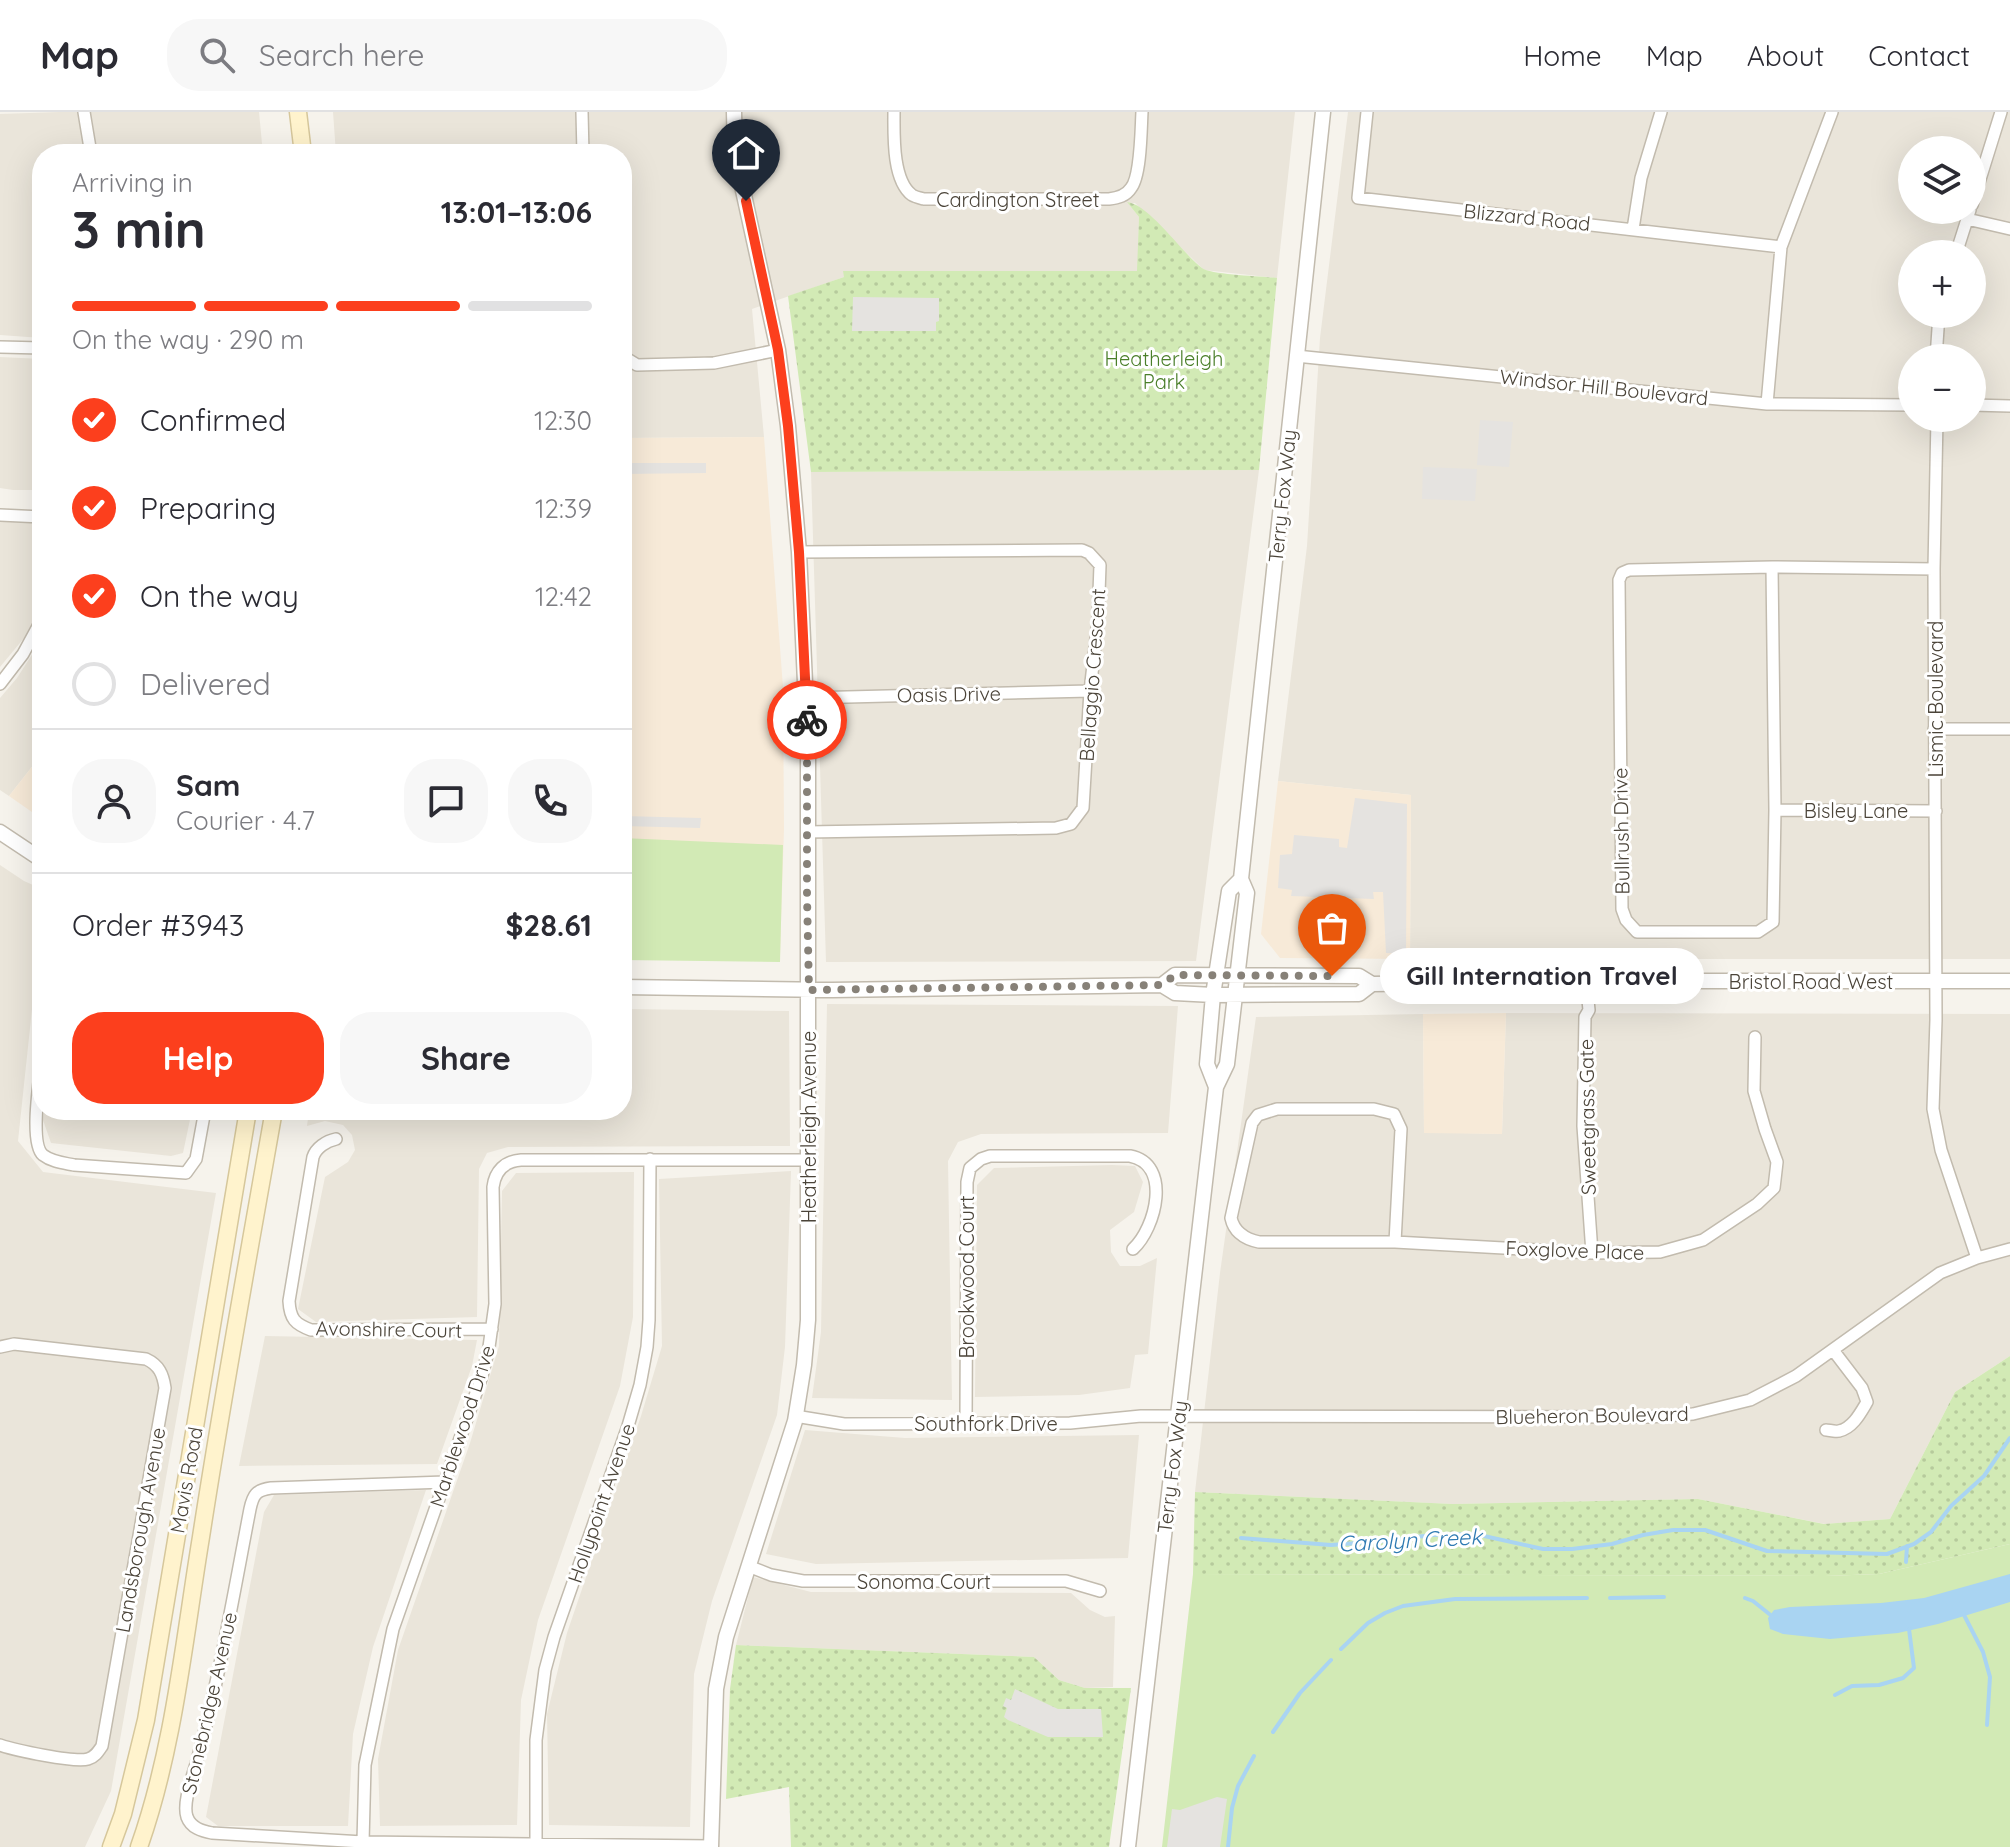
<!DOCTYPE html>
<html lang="en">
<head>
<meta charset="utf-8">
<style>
	:root { --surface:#fff; --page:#f7f7f7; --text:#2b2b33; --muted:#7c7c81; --line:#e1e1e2; --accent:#fc3f1d }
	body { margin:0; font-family:Quicksand,sans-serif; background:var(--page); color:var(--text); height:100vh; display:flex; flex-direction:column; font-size:30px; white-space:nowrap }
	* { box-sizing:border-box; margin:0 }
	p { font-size:26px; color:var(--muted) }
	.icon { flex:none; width:44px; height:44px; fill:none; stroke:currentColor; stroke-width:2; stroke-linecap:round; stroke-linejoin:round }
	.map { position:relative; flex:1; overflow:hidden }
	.side { position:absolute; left:32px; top:32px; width:600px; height:976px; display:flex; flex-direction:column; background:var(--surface); border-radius:32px; box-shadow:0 8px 32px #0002 }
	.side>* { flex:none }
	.controls { position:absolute; left:1898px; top:24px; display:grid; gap:16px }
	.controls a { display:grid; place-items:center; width:88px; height:88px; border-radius:50%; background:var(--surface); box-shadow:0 8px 32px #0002; font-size:40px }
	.pin { position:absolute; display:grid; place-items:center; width:68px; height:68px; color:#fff; margin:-82px -34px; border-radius:50% 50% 50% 0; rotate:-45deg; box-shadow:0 0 8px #0007 }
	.pin .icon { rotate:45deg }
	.courier { position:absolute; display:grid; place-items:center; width:80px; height:80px; margin:-40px; border:6px solid #fc3f1d; border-radius:50%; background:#fff; color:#222; box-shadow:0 2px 10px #0007 }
	.bubble { position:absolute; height:56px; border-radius:28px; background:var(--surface); box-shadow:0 8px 32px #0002; font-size:26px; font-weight:800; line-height:56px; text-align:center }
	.overview em { font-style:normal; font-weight:800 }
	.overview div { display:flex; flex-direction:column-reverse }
	.overview { display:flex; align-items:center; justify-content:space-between; height:136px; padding:0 40px }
	h1 { font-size:52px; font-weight:800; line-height:60px }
	.bar { display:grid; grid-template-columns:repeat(4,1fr); gap:12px 8px; align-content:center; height:96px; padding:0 40px }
	.bar i { height:10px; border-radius:6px; background:var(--line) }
	.bar .selected { background:var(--accent) }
	.bar p { grid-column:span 4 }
	.line { display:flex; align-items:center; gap:20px; padding:0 40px; border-top:2px solid var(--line) }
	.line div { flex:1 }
	.round { display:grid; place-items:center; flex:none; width:84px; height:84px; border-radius:32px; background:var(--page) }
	ol { padding:0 40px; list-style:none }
	li { display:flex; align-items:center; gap:24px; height:88px }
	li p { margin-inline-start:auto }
	li .icon { padding:8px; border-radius:50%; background:var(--accent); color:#fff; stroke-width:4 }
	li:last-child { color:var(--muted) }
	li i { width:44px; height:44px; border:4px solid var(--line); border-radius:50% }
	.button { display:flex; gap:16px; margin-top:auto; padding:16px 40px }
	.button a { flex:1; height:92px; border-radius:32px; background:var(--accent); color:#fff; font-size:32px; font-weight:800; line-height:92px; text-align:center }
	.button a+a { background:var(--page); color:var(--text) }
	header { display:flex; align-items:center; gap:48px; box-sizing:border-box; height:112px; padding:0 40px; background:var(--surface); border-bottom:2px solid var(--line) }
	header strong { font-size:38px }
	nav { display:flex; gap:44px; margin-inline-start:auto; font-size:28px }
	.search { width:560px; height:72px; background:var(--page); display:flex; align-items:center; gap:20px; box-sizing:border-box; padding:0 28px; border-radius:32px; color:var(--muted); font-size:30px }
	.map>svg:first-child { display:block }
	.residential { fill:#eae5da; fill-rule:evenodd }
	.commercial { fill:#f7ead8 }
	.grass { fill:#d2eab5 }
	.park { fill:url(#park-dots) }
	.parking { fill:#e5e3e0 }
	.water { fill:#a9d4f2 }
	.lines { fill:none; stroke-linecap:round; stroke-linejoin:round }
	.stream { stroke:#a9d4f2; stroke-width:4 }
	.minor-casing { stroke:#c2bbae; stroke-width:14 }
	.tertiary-casing { stroke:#c2bbae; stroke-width:17 }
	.secondary-casing { stroke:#d6c79b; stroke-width:19 }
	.minor { stroke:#fff; stroke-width:11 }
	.tertiary { stroke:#fff; stroke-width:14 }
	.secondary { stroke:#fff3cd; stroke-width:16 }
	.done { stroke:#878178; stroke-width:8; stroke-dasharray:0 14.4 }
	.route { stroke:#fc3f1d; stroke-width:10 }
	.labels { text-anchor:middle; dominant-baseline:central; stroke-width:6; stroke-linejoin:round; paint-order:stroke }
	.street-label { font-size:20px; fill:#4b4439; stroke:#fff }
	.park-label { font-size:20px; fill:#4a7f2a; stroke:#fff }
	.water-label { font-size:22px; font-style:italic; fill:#2e7ab2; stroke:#fff }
</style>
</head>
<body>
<header>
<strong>Map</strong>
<div class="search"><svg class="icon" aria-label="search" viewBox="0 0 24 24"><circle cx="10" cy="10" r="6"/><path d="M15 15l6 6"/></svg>Search here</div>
<nav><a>Home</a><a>Map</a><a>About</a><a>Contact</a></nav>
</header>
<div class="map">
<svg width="2010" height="1735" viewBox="0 0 2010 1735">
	<defs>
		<pattern id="park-dots" width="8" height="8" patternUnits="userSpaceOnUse" patternTransform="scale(2)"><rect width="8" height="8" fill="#d2eab5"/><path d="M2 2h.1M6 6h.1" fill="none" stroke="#b6ca9c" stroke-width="1.8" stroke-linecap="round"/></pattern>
	</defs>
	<rect width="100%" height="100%" fill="#f6f3ec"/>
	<path class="residential" d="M59 0H259L263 42H42V226L0 223V2Z
		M333 0H1295L1277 166 1204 158 1135 91H1128L1139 105 1138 159H844V165L752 197 764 325 622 326V42H336Z
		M1348 0H2010V847H1410L1411 683 1278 669 1307 434 1320 226ZM1912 38H1972V98H1912ZM1912 142H1972V202H1912ZM1912 246H1972V306H1912Z
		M0 245 42 247V378H13L0 376Z
		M1259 358 1196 849 826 850 811 360Z
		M0 408 42 412V494L24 526 0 555Z
		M42 527V642L9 684 0 678V586L17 566Z
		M0 753 24 769 42 777V854L35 869 18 1029 43 1060 216 1081 111 1679 85 1735H0Z
		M827 892 1178 894 1168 1021 981 1022 958 1030 948 1049 952 1288 812 1286 821 1220Z
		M622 897 789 899 790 1034 508 1035 487 1041 479 1057 477 1205 316 1210 298 1197 325 1065 348 1050 355 1038 352 1023 343 1013 325 1009 307 1014 309 998H622Z
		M1506 901 2010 902V1244L1955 1280 1890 1407 1825 1412 1698 1387 1453 1392 1195 1380 1220 1161 1256 905 1423 902 1424 1020 1502 1022Z
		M44 998H192L183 1041 171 1044 51 1031 43 1008Z
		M1112 1053 1135 1054 1143 1070 1134 1100 1110 1118 1111 1140 1120 1154H1140L1157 1146 1148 1242 1135 1243 1130 1276 1079 1283 975 1285 977 1073 994 1056Z
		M791 1059 785 1235 777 1303 712 1489 694 1562 690 1715 549 1713 547 1602 567 1521 641 1304 662 1234 659 1067Z
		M634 1060 633 1205 620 1274 538 1508 521 1588 517 1713 380 1714 378 1647 398 1538 470 1331 499 1234 502 1079 516 1061Z
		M265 1224 477 1228 472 1254 437 1352 239 1354Z
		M805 1318 905 1326 1139 1323 1128 1446 816 1452 766 1442Z
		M426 1378 373 1535 353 1622 348 1714H218L206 1705 264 1400 274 1383Z
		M753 1465 811 1480 1071 1481 1090 1498 1105 1505 1115 1504 1113 1575 1085 1576 1059 1568 1034 1545 736 1533Z"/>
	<path class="commercial" d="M764 325 783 575 784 717 780 842 622 846V326Z
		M42 642V707L9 684Z
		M1278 669 1411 683 1410 847 1280 846 1261 822Z
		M1506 901 1502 1022 1424 1021 1423 902Z"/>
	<path class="grass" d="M622 726 783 733 780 850 622 848Z
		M2010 1432V1735H1162L1193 1462 1825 1464 1879 1462Z"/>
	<path class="park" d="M1127 90C1149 92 1183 142 1202 156 1211 163 1263 164 1277 166L1259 358 811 360 788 184 844 165 843 159H1137L1139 105Z
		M2010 1244V1432L1879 1462 1825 1464 1193 1462 1195 1380 1453 1392 1698 1387 1824 1412 1890 1407 1955 1280Z
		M736 1533 1034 1545 1059 1568 1085 1576H1131L1109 1735H791L789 1675 726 1687 730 1577Z"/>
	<path class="parking" d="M853 185 939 186V209L936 210V219H852Z
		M1480 308 1513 310 1509 355 1477 353Z
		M622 351H706V361L622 362Z
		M1423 355 1477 357 1475 389 1422 387Z
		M1355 686 1407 692 1406 842 1386 841 1383 780H1373L1374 787 1291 784 1292 778 1278 776 1280 743 1292 742 1294 723 1339 727V735L1347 736Z
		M622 704 701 706 700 716 622 714Z
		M1015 1577 1058 1597H1101L1103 1625H1048L1008 1608 1004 1605 1007 1596 1003 1594 1006 1586 1011 1588Z
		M1217 1685 1227 1687 1220 1735H1167L1172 1697 1180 1698Z"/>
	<path class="water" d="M2010 1462V1490L1938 1512 1898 1521 1830 1527 1783 1522 1770 1517 1768 1506 1774 1498 1790 1495 1881 1491 1924 1486Z"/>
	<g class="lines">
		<path class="stream" d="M1241 1426 1331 1433 1384 1429 1432 1423 1475 1422 1543 1437H1572L1612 1432 1643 1423 1673 1418H1705L1767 1439 1887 1442 1914 1432 1931 1420 1951 1394 1984 1364 2010 1326
			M1906 1450 1907 1434
			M1610 1486 1664 1485
			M1745 1486 1753 1489 1773 1505
			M1963 1501 1983 1540 1990 1565 1987 1613
			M1341 1537 1368 1511 1385 1501 1403 1494 1455 1487 1587 1486
			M1835 1583 1852 1574 1879 1573 1903 1566 1914 1556 1909 1517
			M1273 1620 1300 1581 1331 1548
			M1228 1735 1232 1696 1238 1674 1254 1644"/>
		<g class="minor-casing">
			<path id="minor" d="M84 0 91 42
				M582 0 583 42
				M894 0C894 22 892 68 912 83 915 85 920 86 924 87H1109C1118 86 1126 84 1131 76 1141 64 1141 17 1142 0
				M1367 0 1358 86 1781 135
				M1972 93 2001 0
				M1967 107 2010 117
				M1633 117 1641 66 1661 0
				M1956 142 1970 98
				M0 235 42 236
				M622 242 624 245 637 253 714 251 778 238
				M1296 244 1767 292 1912 293
				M1936 246 1939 202
				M1767 292 1781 135 1832 0
				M1972 293 2010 294
				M1937 306 1934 457 1936 908 1933 997 1941 1038 1977 1146
				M0 403 42 405
				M799 440 1082 438 1089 441 1100 453 1098 509 1090 579 1083 696 1071 712 1056 716 807 720
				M1772 455 1775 698 1773 810 1758 820H1637L1626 808 1622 797 1619 468 1622 461 1629 458 1772 455 1934 457
				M0 572 23 542 42 507
				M807 586 1090 579
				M1934 617H2010
				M1775 698 1936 699
				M1586 869 1589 898 1585 905 1583 1014 1592 1141
				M42 946C40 965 29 1031 43 1043 52 1050 64 1051 74 1053L186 1061 196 1047 205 998
				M1277 997H1374L1394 1002 1401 1017 1395 1130H1259C1245 1127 1234 1120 1231 1106L1252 1011 1258 1003Z
				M336 1027C326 1029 316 1036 313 1045L289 1189C290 1207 295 1212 311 1218L492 1217
				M1395 1130 1592 1141 1660 1140 1703 1128 1757 1092 1774 1076 1777 1050 1765 1017 1754 979 1755 925
				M0 1235 14 1232 146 1247C159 1253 163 1262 165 1276L102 1634C98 1640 95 1645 88 1647 75 1651 14 1638 0 1633
				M795 1304 844 1312 1070 1311 1141 1304 1648 1305 1693 1302 1750 1288 1796 1264 1940 1161 1977 1146 2010 1137
				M966 1311 967 1070 970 1056 981 1047 990 1044H1130C1172 1052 1156 1116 1133 1137
				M1826 1318C1828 1318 1838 1320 1839 1319 1853 1316 1861 1300 1867 1290L1862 1276 1833 1238
				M445 1370 271 1376C256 1378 253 1383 250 1397 234 1480 220 1563 198 1645 194 1661 182 1690 187 1705 191 1716 202 1719 212 1721L363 1730 711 1734
				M748 1454 771 1463 803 1469H1066L1100 1479
				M363 1730 365 1653 393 1517 482 1264 489 1235 495 1192 493 1075C495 1059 505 1049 521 1048H808
				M536 1732V1628L545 1558 554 1525 628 1314 640 1273 647 1235 649 1208 650 1047"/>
		</g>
		<g class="tertiary-casing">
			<path id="tertiary" d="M0 720 42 748
				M1162 873 1175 863 1359 864 1372 872 1586 869H2010
				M622 875 832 878 1162 873 1175 881 1213 883 1359 882 1372 872
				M1216 975 1207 952 1213 883 1229 779 1241 767
				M711 1735 716 1577 726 1525 795 1309 804 1253 808 1208V636L799 440 788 314 778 238 735 42 734 0
				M1128 1735 1216 975 1227 952 1247 781 1241 767 1323 0"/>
		</g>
		<g class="secondary-casing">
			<path id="secondary" d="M298 0 303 42
				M111 1735 123 1702 146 1608 248 998
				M139 1735C174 1636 184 1528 201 1425 223 1282 249 1140 274 998"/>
		</g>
		<use href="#minor" class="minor"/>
		<use href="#tertiary" class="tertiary"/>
		<use href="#secondary" class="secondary"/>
	</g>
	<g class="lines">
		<path class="done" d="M807 608V784L809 878 1162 873 1175 863 1332 864"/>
		<path class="route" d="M746 89 778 238 788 314 799 440 807 608"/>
	</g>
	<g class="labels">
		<g class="street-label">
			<text x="1018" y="87">Cardington Street</text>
			<text transform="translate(1527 105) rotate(6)">Blizzard Road</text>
			<text transform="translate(1604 275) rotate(6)">Windsor Hill Boulevard</text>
			<text transform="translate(1282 384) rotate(-84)">Terry Fox Way</text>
			<text transform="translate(1092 563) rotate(-86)">Bellaggio Crescent</text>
			<text transform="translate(949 582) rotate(-1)">Oasis Drive</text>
			<text transform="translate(1935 587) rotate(-90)">Lismic Boulevard</text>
			<text x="1856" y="698">Bisley Lane</text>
			<text transform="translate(1621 719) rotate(-91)">Bullrush Drive</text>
			<text x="1811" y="869">Bristol Road West</text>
			<text transform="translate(1587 1005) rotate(-91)">Sweetgrass Gate</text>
			<text transform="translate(808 1015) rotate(-90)">Heatherleigh Avenue</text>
			<text transform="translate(1575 1138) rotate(2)">Foxglove Place</text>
			<text transform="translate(966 1165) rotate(-90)">Brookwood Court</text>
			<text transform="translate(389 1217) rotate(1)">Avonshire Court</text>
			<text transform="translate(1592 1303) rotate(-1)">Blueheron Boulevard</text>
			<text x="986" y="1311">Southfork Drive</text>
			<text transform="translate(462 1314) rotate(-72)">Marblewood Drive</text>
			<text transform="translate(1172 1355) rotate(-83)">Terry Fox Way</text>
			<text transform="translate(186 1368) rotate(-80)">Mavis Road</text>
			<text transform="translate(601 1391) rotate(-71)">Hollypoint Avenue</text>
			<text transform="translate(140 1418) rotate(-80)">Landsborough Avenue</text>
			<text x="924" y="1469">Sonoma Court</text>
			<text transform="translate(209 1591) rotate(-77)">Stonebridge Avenue</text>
		</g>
		<g class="park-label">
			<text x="1164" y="246">Heatherleigh<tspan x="1164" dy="23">Park</tspan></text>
		</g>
		<g class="water-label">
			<text transform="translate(1410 1428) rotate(-3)">Carolyn Creek</text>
		</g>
	</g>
</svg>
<div class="controls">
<a><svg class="icon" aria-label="layers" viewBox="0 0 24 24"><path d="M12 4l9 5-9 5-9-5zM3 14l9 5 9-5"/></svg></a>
<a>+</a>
<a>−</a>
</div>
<div class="pin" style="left:1332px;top:864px;background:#ea580c"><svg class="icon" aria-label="bag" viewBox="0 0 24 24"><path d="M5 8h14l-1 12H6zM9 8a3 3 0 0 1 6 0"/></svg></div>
<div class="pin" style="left:746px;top:89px;background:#1f2937"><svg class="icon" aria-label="home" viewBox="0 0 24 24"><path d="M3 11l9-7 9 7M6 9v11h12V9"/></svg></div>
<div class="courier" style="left:807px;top:608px"><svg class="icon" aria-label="bike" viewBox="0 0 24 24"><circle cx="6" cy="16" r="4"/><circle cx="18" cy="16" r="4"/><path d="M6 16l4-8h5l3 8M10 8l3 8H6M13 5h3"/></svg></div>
<div class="bubble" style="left:1380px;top:836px;width:324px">Gill Internation Travel</div>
<section class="side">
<div class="overview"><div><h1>3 min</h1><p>Arriving in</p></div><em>13:01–13:06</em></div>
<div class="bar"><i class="selected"></i><i class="selected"></i><i class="selected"></i><i></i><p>On the way · 290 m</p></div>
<ol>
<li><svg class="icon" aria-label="check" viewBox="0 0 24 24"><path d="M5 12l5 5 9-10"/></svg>Confirmed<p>12:30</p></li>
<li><svg class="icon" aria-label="check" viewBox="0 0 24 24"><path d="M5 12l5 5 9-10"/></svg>Preparing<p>12:39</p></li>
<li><svg class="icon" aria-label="check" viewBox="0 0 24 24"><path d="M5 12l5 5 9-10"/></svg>On the way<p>12:42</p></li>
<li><i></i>Delivered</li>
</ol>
<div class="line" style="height:144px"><a class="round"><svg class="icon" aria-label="person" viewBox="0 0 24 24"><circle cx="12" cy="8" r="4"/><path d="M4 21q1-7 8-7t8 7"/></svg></a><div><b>Sam</b><p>Courier · 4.7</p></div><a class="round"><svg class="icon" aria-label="chat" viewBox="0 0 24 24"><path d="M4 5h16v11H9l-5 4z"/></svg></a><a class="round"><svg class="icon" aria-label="phone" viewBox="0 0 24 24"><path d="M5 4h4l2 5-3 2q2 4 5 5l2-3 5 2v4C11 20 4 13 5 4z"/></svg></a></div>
<div class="line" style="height:104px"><div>Order #3943</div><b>$28.61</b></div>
<div class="button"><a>Help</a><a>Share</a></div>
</section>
</div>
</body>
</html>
